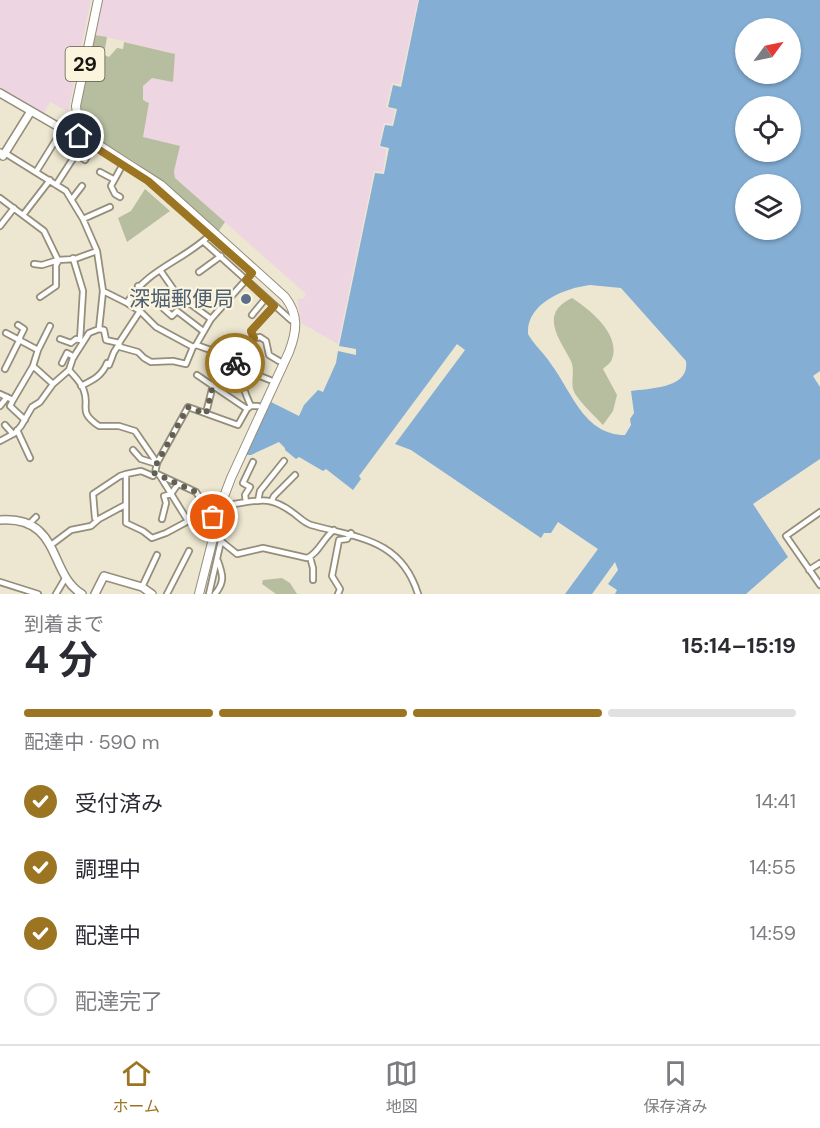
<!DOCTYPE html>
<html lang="ja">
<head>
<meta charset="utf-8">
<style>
	:root { --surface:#fff; --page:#f2f2f3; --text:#2b2b33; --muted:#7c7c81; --line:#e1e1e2; --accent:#9c7522 }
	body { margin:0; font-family:"DM Sans","Noto Sans JP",sans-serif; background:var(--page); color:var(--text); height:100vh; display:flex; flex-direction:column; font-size:22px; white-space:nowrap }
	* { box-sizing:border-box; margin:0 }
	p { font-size:20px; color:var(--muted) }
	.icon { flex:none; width:33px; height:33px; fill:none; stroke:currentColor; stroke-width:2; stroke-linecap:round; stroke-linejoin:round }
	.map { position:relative; height:594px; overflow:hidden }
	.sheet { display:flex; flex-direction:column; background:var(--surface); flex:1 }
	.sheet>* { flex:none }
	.needle { width:39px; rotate:57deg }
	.fabs { position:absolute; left:735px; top:18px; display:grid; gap:12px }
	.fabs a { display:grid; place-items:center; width:66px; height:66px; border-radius:50%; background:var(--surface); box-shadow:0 2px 4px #0004; font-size:30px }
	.pin { position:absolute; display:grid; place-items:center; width:51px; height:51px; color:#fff; margin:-26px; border:3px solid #fff; border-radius:50%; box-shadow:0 2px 6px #0007 }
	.courier { position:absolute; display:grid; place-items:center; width:60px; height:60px; margin:-30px; border:4px solid #9c7522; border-radius:50%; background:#fff; color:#222; box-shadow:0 2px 8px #0007 }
	.summary em { font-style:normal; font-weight:700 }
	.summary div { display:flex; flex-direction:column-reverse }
	.summary { display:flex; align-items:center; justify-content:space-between; height:102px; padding:0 24px }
	h1 { font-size:39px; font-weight:700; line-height:45px }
	.bar { display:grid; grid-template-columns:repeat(4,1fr); gap:9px 6px; align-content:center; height:72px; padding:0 24px }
	.bar i { height:8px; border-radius:4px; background:var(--line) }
	.bar .selected { background:var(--accent) }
	.bar p { grid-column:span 4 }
	ol { padding:0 24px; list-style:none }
	li { display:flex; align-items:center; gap:18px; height:66px }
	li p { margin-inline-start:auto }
	li .icon { padding:6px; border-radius:50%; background:var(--accent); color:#fff; stroke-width:4 }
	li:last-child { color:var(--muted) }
	li i { width:33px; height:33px; border:3px solid var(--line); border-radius:50% }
	.tabs { display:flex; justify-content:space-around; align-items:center; height:84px; border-top:2px solid var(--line); background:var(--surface); font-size:16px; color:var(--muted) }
	.tabs a { display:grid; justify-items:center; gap:3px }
	.tabs .selected { color:var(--accent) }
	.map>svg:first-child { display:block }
	.industrial { fill:#edd6e2 }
	.green { fill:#b6be9f }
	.water { fill:#84aed4; fill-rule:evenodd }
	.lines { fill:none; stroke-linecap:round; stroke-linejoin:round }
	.street-casing { stroke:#948e7a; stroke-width:8 }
	.secondary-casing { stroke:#948e7a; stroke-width:10 }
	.primary-casing { stroke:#948e7a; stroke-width:10 }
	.street { stroke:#fff; stroke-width:4.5 }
	.secondary { stroke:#fff; stroke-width:7 }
	.primary { stroke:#fff; stroke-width:8 }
	.done { stroke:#635f53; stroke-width:6; stroke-dasharray:0 10.8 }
	.route { stroke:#9c7522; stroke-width:8 }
	.service-dot { fill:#5c6f8a; stroke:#fbf5de; stroke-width:2 }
	.labels { text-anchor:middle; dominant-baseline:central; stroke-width:4.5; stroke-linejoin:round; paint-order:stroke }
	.shield { fill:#fbf5de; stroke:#5c594d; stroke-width:1.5 }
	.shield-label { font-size:20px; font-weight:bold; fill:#18160f }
	.service-label { font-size:21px; fill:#4e5e75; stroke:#fbf5de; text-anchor:end }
</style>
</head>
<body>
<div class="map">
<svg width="820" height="594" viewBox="0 0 820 594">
	<rect width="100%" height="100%" fill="#ede7d1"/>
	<path class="industrial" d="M0 0H91L68 112 50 102 43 115 0 89Z
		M101 0H418L400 84 392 83 386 107 395 110 392 124 384 123 379 147 386 149 383 172 374 171 338 344 301 323 297 299 304 298 306 294 175 178 174 171 143 137 149 103 143 100V86L175 54 94 34Z"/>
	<path class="green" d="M95 35 107 37 104 55 109 57 117 48 123 49 124 42 175 54 173 82 152 78 143 86V100L149 103 143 137 180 146 174 171 175 178 225 222 218 232 163 182 135 162 93 136 99 126 79 112 92 36Z
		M145 189 170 211 127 242 118 218 131 211Z
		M572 298C590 310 621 334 612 359 611 363 606 366 603 369L617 395 613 411 603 425C596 417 575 398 573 389 571 380 575 370 571 361 560 339 538 314 572 298Z
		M282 578 290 583 297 594H276L262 584 263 580Z"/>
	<path class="water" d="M419 0H820V371L813 376 820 387V459L753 504 788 557 746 594H615L617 590 608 584 618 570 615 562 592 594H565L598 549 558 522 551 533H544L541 538 411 450 395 444 465 350 457 344 359 476 361 479 353 490 326 469 323 471 299 457 296 459 285 450V448L279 442 251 455H244L271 402 299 416 304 405 318 390 323 392 336 363 338 351 356 355V349L339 346 375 173 384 174 389 148 380 146 385 125 393 126 397 109 388 107 393 85 401 87ZM746 28H790V74H746ZM746 106H790V152H746ZM746 184H790V230H746ZM590 285 621 288 686 361C690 389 649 388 631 391L634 413 630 419 631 425 625 435C584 435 572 392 551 364 544 353 534 345 528 334 526 303 565 288 590 285Z"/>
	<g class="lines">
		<g class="street-casing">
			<path id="street" d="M36 172 62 130V125
				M100 172 113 179
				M56 185 76 154 85 160 93 146
				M120 197 115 194 111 186 123 164
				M0 198 44 231 58 260 75 259 97 251 83 219 66 191 5 153
				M72 199 82 186
				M23 215 50 180
				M83 219 110 207
				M0 226 14 208
				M204 242 291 320
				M97 251 103 291 99 329
				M34 264 42 265 58 260
				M160 270 174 290
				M199 272 221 256
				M138 286 172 316 177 311 203 331
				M103 291 127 303 140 311 156 327 193 347
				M40 297 56 286V265L59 260
				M181 297 211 319
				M127 303C147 269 183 261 210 235
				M252 315 266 298
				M18 325 24 329 19 339
				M254 338 251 331 274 306
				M60 339 71 343 76 339 80 340 83 291 73 258
				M119 343 140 311
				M196 345C206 348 223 356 234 351 244 347 248 339 260 337L266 341 269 355 279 361
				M38 350 50 326
				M62 363 67 353 74 357
				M33 366 53 384
				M235 366 270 380
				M236 367C242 380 244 393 251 406
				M5 369 20 339
				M69 370C74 376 82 383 84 391 90 407 77 411 99 426H119L135 431 157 463 155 473
				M197 375 247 409 251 406H258
				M81 386C93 380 102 376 107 363L109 365 114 352 118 346
				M0 394 13 400 33 366 38 350 6 333
				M13 400 10 406 25 420
				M0 406 7 397
				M206 413 213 385 235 366
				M5 425 13 434
				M17 430 30 458
				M0 441 15 433 21 426 32 407 40 402 53 384 69 370 73 358 89 333 99 329 104 330 106 340 119 343 120 347 138 352 144 358 151 362 173 361 186 364 193 347 196 345 211 319 252 273
				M133 450 141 459 157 464
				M157 463 188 407 238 425 247 409
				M160 476 188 521
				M272 500 274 496 295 475
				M258 501 260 491 284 461
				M246 502 245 495 250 487 243 483 253 462
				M820 512 786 536 820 585
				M212 516 192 519 166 533 152 538 143 531 126 523V474L141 471 153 476 155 473 196 492 212 517
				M162 519 166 503 164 496 171 494 178 484
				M97 520 95 518 93 494 120 476 126 474
				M28 525 36 517
				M221 541 237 554 263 548 307 558C319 553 323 538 334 530
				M51 545 71 530 91 526 99 519 125 505
				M310 557 313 568V580
				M809 570 820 563
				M0 582 38 594
				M142 587 157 555
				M56 594 66 577
				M167 594 189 551
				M209 594 221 541 219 536 225 512 231 511 234 504C260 500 270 496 292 512 298 516 304 523 311 525 358 538 401 539 418 594
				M215 594C225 582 223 575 218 561
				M338 594 340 589 332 576 339 540 347 539 351 533"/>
		</g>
		<g class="secondary-casing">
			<path id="secondary" d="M0 93 57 126 73 124
				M0 153 3 156 31 111
				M0 520C62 516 48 574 82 594
				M95 594 104 576 142 587 152 594"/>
		</g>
		<g class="primary-casing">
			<path id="primary" d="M98 0 76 106 79 128 91 140 161 185 285 297C299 315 297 331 289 352L231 478 223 499 199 594"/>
		</g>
		<use href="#street" class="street"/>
		<use href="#secondary" class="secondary"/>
		<use href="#primary" class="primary"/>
	</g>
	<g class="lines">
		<path class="done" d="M213 517 196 492 154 473 157 463 188 407 206 414 213 385 236 366 235 363"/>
		<path class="route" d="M79 136 93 146 148 181 252 273 246 280 274 306 251 331 254 338 234 351 235 363"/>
	</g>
	<circle class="service-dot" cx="246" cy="299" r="6"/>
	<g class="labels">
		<rect class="shield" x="65.5" y="47" width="39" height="34" rx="4.5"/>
		<g class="shield-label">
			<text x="85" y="64">29</text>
		</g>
		<g class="service-label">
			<text x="234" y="299">深堀郵便局</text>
		</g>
	</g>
</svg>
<div class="fabs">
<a><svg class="needle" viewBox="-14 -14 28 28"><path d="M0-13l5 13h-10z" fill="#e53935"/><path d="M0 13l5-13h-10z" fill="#7c7c81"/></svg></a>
<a><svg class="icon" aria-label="locate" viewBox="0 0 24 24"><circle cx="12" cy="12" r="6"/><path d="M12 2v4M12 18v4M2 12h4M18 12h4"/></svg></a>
<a><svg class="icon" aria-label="layers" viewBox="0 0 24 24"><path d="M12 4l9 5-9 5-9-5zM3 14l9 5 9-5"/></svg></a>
</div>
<div class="pin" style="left:213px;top:517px;background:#ea580c"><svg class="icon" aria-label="bag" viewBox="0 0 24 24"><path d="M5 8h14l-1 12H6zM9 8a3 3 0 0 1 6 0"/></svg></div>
<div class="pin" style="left:79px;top:136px;background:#1f2937"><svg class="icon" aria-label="home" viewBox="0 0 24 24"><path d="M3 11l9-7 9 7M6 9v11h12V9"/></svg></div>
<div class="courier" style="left:235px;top:363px"><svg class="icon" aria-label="bike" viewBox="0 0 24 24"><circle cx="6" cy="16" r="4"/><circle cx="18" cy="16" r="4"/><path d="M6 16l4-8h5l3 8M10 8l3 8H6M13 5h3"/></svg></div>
</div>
<section class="sheet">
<div class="summary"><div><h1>4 分</h1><p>到着まで</p></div><em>15:14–15:19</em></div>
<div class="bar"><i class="selected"></i><i class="selected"></i><i class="selected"></i><i></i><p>配達中 · 590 m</p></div>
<ol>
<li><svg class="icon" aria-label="check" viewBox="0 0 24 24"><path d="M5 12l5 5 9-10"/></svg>受付済み<p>14:41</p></li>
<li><svg class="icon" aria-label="check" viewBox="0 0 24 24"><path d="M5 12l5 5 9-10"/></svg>調理中<p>14:55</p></li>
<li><svg class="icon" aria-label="check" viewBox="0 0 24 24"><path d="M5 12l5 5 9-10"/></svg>配達中<p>14:59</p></li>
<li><i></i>配達完了</li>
</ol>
</section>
<nav class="tabs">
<a class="selected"><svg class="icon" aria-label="home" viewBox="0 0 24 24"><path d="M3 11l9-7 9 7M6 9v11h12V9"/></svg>ホーム</a>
<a><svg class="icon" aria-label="map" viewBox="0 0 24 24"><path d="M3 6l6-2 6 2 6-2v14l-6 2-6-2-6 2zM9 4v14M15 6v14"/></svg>地図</a>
<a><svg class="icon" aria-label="saved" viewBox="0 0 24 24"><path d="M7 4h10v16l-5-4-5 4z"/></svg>保存済み</a>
</nav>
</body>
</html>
